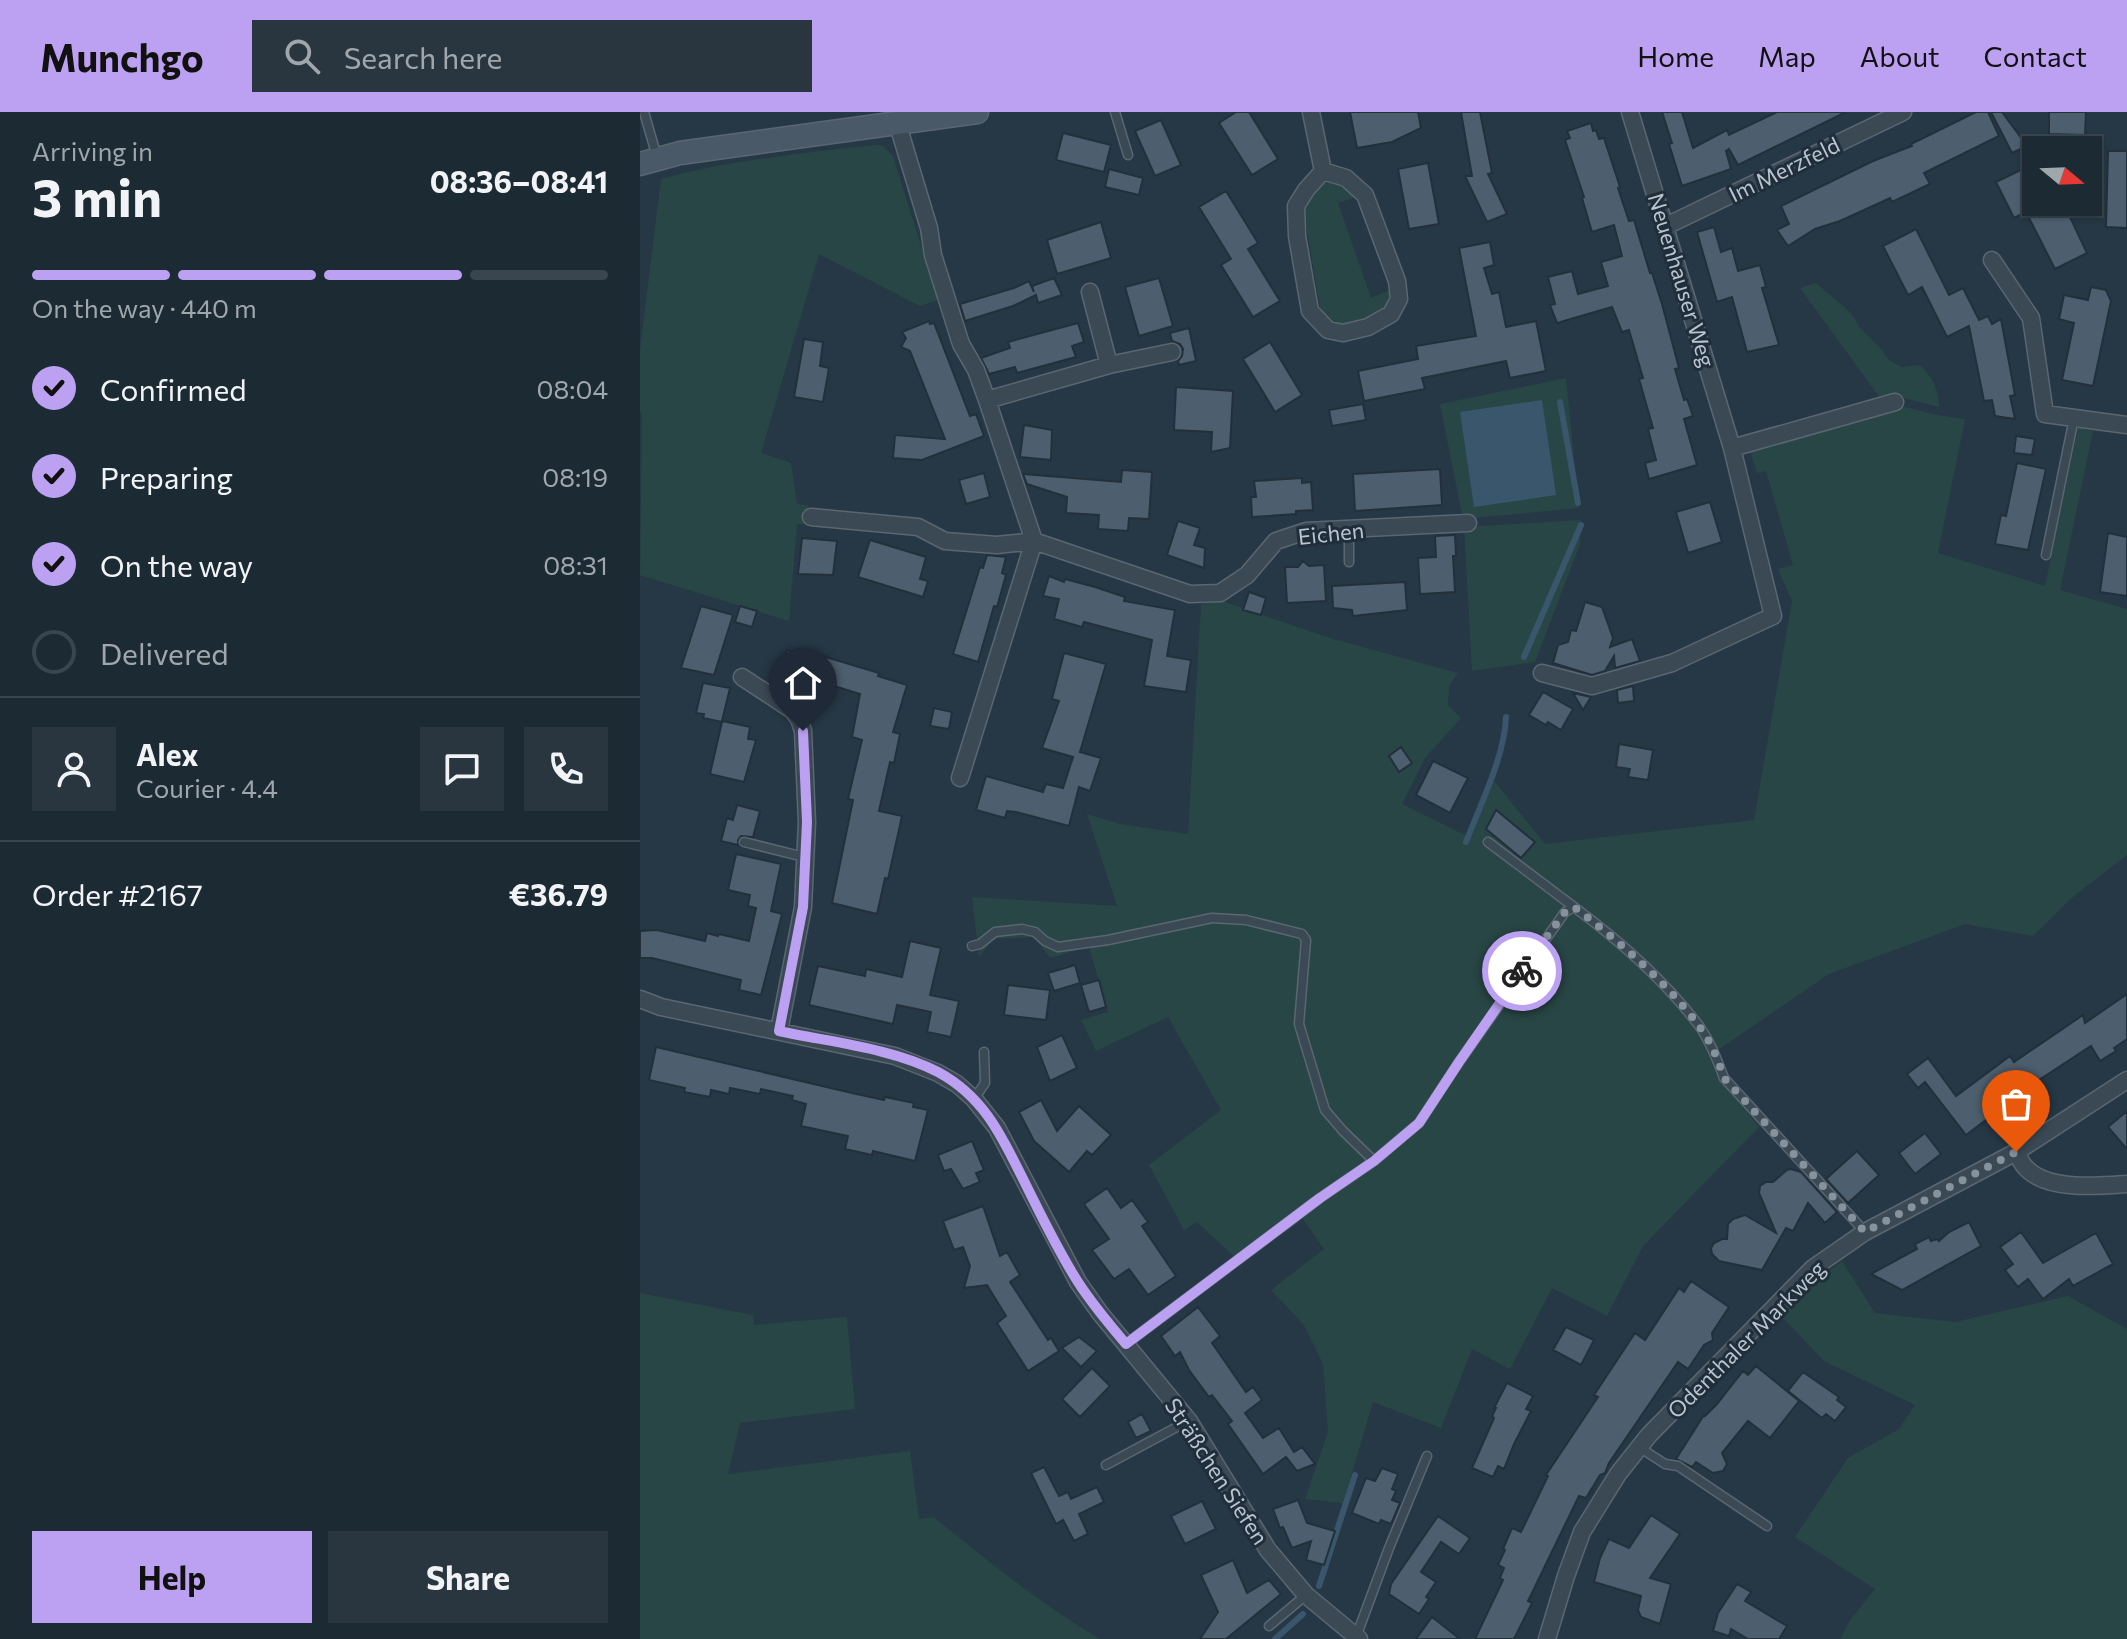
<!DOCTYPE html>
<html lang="en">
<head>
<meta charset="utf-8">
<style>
	:root { --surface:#1c2a34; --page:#293640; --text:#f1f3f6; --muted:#a0a7ac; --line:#3a464f; --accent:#bca0f2 }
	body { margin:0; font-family:Commissioner,sans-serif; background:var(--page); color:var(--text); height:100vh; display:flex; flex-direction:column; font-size:30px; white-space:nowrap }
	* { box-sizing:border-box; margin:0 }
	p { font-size:26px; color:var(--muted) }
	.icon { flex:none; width:44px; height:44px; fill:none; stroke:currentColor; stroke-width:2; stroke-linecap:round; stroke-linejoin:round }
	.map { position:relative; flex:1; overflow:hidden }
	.details { display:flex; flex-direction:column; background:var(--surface); width:640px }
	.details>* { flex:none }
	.needle { width:52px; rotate:109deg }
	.tools { position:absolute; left:1382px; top:24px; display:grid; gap:16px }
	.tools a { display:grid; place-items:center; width:80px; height:80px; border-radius:0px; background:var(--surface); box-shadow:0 2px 6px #0004,0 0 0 2px var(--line); font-size:40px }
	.pin { position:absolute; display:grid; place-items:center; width:68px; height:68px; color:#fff; margin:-82px -34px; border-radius:50% 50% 50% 0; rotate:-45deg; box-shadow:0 0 8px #0007 }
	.pin .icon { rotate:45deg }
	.courier { position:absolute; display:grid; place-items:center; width:80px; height:80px; margin:-40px; border:6px solid #bca0f2; border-radius:50%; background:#fff; color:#222; box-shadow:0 2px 10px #0007 }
	.overview em { font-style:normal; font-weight:700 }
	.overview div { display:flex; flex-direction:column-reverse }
	.overview { display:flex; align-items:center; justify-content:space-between; height:136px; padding:0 32px }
	h1 { font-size:52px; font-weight:700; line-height:60px }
	.bar { display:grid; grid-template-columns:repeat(4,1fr); gap:12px 8px; align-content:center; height:96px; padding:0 32px }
	.bar i { height:10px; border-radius:6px; background:var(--line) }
	.bar .current { background:var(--accent) }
	.bar p { grid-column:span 4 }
	.line { display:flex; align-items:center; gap:20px; padding:0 32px; border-top:2px solid var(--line) }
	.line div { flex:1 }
	.round { display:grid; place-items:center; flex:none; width:84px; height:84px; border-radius:0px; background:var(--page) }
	ol { padding:0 32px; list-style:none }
	li { display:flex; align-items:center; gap:24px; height:88px }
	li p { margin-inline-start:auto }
	li .icon { padding:8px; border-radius:50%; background:var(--accent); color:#111; stroke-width:4 }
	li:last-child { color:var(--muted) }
	li i { width:44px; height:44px; border:4px solid var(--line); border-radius:50% }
	.primary-button { display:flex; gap:16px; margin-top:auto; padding:16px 32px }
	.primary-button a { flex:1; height:92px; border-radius:0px; background:var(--accent); color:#111; font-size:32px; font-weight:700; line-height:92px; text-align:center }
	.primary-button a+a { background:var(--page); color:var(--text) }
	header { display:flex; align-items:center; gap:48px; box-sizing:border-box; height:112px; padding:0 40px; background:var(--accent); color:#111 }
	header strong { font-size:38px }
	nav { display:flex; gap:44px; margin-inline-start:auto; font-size:28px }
	.search { width:560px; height:72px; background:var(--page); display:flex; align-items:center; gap:20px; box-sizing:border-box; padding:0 28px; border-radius:0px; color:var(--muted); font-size:30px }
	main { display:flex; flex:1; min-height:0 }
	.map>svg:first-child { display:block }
	.green { fill:#284645 }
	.water { fill:#3a566d }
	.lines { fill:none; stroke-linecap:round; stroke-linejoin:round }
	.stream { stroke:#3a566d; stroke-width:6 }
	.building { fill:#4d5f6e; stroke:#22303c; stroke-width:2 }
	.lane-casing { stroke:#5a6772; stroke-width:11 }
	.street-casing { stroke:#5a6772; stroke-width:19 }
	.secondary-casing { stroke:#5a6772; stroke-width:25 }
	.lane { stroke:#3b4955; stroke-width:8 }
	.street { stroke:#3b4955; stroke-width:16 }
	.secondary { stroke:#495968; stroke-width:22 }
	.done { stroke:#86939e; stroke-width:8; stroke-dasharray:0 14.4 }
	.route { stroke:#bca0f2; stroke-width:10 }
	.labels { text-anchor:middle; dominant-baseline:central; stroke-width:6; stroke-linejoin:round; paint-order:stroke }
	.street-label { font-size:22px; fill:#b9c4ce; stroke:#1f2e3a }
</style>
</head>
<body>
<header>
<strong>Munchgo</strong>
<div class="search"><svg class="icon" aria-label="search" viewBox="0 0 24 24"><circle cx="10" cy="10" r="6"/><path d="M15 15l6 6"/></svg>Search here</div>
<nav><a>Home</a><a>Map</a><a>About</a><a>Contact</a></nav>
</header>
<main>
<section class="details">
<div class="overview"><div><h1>3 min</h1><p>Arriving in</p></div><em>08:36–08:41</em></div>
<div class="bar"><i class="current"></i><i class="current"></i><i class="current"></i><i></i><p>On the way · 440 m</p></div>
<ol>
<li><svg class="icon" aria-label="check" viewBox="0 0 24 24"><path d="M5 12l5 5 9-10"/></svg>Confirmed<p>08:04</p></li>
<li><svg class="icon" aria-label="check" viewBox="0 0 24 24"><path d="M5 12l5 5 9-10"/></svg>Preparing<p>08:19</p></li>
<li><svg class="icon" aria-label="check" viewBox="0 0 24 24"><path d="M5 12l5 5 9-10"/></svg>On the way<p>08:31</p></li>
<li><i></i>Delivered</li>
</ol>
<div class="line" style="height:144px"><a class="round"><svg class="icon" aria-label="person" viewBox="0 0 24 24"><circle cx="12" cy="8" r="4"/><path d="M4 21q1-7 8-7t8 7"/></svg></a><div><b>Alex</b><p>Courier · 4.4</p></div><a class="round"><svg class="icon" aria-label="chat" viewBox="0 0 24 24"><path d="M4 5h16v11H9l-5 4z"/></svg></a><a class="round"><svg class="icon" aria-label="phone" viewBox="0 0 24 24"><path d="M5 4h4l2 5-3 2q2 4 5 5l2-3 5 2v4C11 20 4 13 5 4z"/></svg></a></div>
<div class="line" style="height:104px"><div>Order #2167</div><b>€36.79</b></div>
<div class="primary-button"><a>Help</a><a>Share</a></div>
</section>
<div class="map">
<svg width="1487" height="1527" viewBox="0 0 1487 1527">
	<rect width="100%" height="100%" fill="#263845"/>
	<path class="green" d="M235 33 243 34 253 44 298 188 280 194 179 142 121 341 151 351 157 392 168 393 166 412H157L149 509 0 463 2 301 0 300V238L21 67C91 48 163 41 235 33Z
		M694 69 700 70 716 85 698 91 731 186 750 178C749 196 738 202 722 208 703 215 689 214 680 195L663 96 664 91 681 70Z
		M1176 171 1211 201 1220 216 1241 237 1249 248 1262 255 1280 253C1293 266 1299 278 1299 295L1252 283 1240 286 1160 176Z
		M926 266 939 396 823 407 800 292Z
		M1265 295 1297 303 1325 307 1298 441 1405 474 1438 316 1453 319 1420 478 1487 497V743L1434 784 1393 824 1325 812 1189 862 1072 942 1065 935 1076 962 1119 1015 1003 1134 967 1204 912 1176 870 1257 832 1237 801 1316 733 1290 703 1391 665 1387 688 1320 683 1252 664 1213 631 1178 684 1137 663 1107 602 1152 557 1110 544 1118 509 1053 581 998 528 905 456 939 441 908 468 900 449 835 410 846 394 825 354 827 339 845 332 785 477 794 447 702 480 712 548 722 561 492 582 489 690 526 818 561 809 574 808 593 821 606 785 646 762 692 831 726 854 669 905 732 1114 708 1152 489 1138 457 1153 453 1126 359 1117 361 1110 339Z
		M941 408 940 432 895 550 832 559 824 415Z
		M1202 1149 1235 1201 1315 1210 1428 1184 1487 1217V1527H1200L1211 1507 1235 1477 1155 1425 1208 1346 1259 1317 1275 1293 1184 1249 1140 1203 1168 1175Z
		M0 1181 113 1203 114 1213 207 1205 215 1297 100 1311 88 1362 270 1339 279 1407 294 1405C347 1449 401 1492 460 1527H0Z"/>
	<path class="water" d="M902 288 916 383 834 395 820 300Z"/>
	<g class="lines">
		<path class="stream" d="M920 290 938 391
			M884 545 941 413
			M826 730C840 694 865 643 866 605
			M679 1474 715 1363
			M635 1527 663 1502"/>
	</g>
	<path class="building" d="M596 0H609L638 47 612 63 579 11Z
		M710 0H778L781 16 752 30 717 36Z
		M821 0H840L852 61 848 62 867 102 847 110 825 64H832Z
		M1022 0H1042L1053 36 1087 18 1089 23 1137 0H1206L1098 53 1089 37 1086 39 1091 57 1042 74 1029 32 1032 31Z
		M1336 0H1348L1359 24 1284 61 1290 72 1252 90 1250 86 1200 109 1175 117 1148 134 1137 118 1149 112 1141 94 1233 49 1272 34 1271 32Z
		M1351 0H1362L1387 34 1372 41Z
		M1409 0H1446L1445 23 1409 22Z
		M521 8 541 53 515 64 495 19Z
		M951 11 953 19 956 18 959 27 964 26 980 75 978 76 989 109 994 108 1010 161H1012L1022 192 1039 256 1035 257 1044 288 1047 287 1053 304 1044 307 1057 353 1009 367 1005 351 1016 348 1008 317 1013 316 999 267 1003 266 989 218 982 220 972 195 917 211 910 193 915 192 908 165 932 159 938 182 968 174 961 150 982 144 974 113 952 120 942 86 944 85 925 28 930 26 927 19Z
		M423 21 471 33 464 60 416 48Z
		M1468 39H1487V116L1466 115Z
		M788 51 799 112 769 117 758 57Z
		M1389 54 1396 68V90H1423L1447 141 1415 157 1386 100 1374 106 1356 70Z
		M469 57 503 66 499 83 465 75Z
		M586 79 618 131 608 137 640 189 613 205 581 153 591 147 559 95Z
		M461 110 471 146 417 162 407 128Z
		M1074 115 1081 140 1092 136 1098 159 1120 153 1126 175 1122 176 1139 233 1107 240 1092 185 1077 190 1057 120Z
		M1276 117 1309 183 1323 176 1339 208 1348 204 1352 212 1361 207 1375 283 1370 284 1375 307 1355 304 1352 288 1344 289 1329 214 1307 225 1282 175 1268 183 1243 134Z
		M850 130 854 153 844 156 852 182 859 180 866 215 896 209 906 259 870 266 866 249 782 266 785 277 724 289 718 259 778 247 776 234 836 224 819 136Z
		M414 166 422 183 398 191 396 183 373 194 325 209 320 192 374 176 389 169 394 180 392 174Z
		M519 166 533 214 499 224 485 175Z
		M1451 175 1466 178 1471 189 1453 274 1422 268 1434 211 1419 207 1424 183 1448 188Z
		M289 209 290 212 294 211 330 304 336 302 344 324 282 348 253 346 255 323 305 327 270 239 261 235 266 226 262 220Z
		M438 211 444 230 432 234 436 245 377 261 375 255 349 262 341 246 370 236 368 230Z
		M549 216 556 249 539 253 538 249 542 244 543 237 540 232 532 229 530 221Z
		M164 227 183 230 180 254 189 256 183 290 154 285Z
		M630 230 662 283 635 300 603 247Z
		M536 275 593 279 590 336 571 340 572 320 534 318Z
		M723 292 726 308 692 314 689 298Z
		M384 313 412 318 411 348 380 345Z
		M1376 324 1395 327 1392 343 1374 341Z
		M1377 351 1406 357 1388 438 1355 432 1361 403 1366 404Z
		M800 357 802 393 715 399 713 362Z
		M482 358 512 360 509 407 489 406 488 419 458 417 459 403 426 401 427 385 387 372 383 362 481 370Z
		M344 361 350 385 326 392 319 368Z
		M662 366V371L671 370 673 398 656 399V402L612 405 611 385H616L614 369Z
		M1070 390 1082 430 1048 441 1036 400Z
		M538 409 560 416 554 433 565 436 564 456 527 443Z
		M1468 421 1487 425V484L1460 480Z
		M815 423 816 444H813L815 480 780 482 778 446 796 445 795 424Z
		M162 426 197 429 193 463 158 462Z
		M230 428 286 445 280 467 288 469 283 485 218 465Z
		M347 443 366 445 362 461 366 463 357 495 354 494 338 550 313 542 340 455 343 456Z
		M663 449 669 454 684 453 686 489 647 491 645 455H658Z
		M409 464 424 470 425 467 455 475 485 485 484 489 535 498 527 544 551 548 546 580 504 574 512 528 444 510 442 515 414 507 419 487 403 484Z
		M765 470 767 498 713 504 712 498 693 496 692 474Z
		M609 480 626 486 621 503 603 498Z
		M945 490 962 495 973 526 970 535 992 527 1000 549 975 556 974 544 965 559 952 563 913 551 918 533 928 530 931 518 936 519Z
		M61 494 93 503 74 563 41 556Z
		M100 494 117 499 112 515 95 510Z
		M159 537 239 561 238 564 267 573 253 620 260 622 254 651 250 650 239 699 262 704 248 767 245 766 237 802 192 791 213 688 208 687 222 628 212 625 220 582 142 558 147 538 158 541Z
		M424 541 466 552 440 640 461 646 450 679 439 675 429 714 376 700 367 699 365 706 336 698 346 664 403 680 406 672 423 676 433 645 402 636 419 589 412 587Z
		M63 571 90 576 82 609 110 615 108 627 116 628 104 670 70 662 82 610 63 606 64 602 56 601Z
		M993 574 994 589 978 591 977 578Z
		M903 580 933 597 921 618 908 610 906 613 889 603Z
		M933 581 951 585 943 598Z
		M294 596 312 600 309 617 290 614Z
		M979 632 1013 638 1008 668 988 665 990 657 976 655Z
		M761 635 772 651 759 660 749 644Z
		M793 649 828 666 810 701 776 683Z
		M97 693 120 699 113 725 101 724 98 728V733L81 729 87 706 93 708Z
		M856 698 895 730 881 746 846 717Z
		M96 742 141 752 131 799 142 802 121 883 99 878 101 868 12 846H0V819L17 818 65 829 67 821 78 824 79 822 109 829 116 796 108 794 110 783 88 778Z
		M270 829 301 836 290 883 319 889 311 925 287 920 291 900 257 893 253 912 169 893 178 854 225 864 226 857 262 865Z
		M435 853 440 871 414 879 408 861Z
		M459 868 466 895 449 900 441 873Z
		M368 873 410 878 406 908 364 903Z
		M1487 882V927L1474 936 1476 939 1460 949 1451 934 1399 968 1326 1023 1285 970 1278 976 1267 962 1288 946 1316 984 1370 944 1374 950 1443 903 1445 911Z
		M422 923 437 956 410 969 397 935Z
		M16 935 212 981 244 988 245 985 274 991 273 995 288 998 275 1049 233 1039 232 1043 205 1037 208 1024 161 1014 166 992 152 988 153 984 121 977 120 982 90 976 89 982 71 978 70 985 44 980 45 976 9 968Z
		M401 988 417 1019 439 994 471 1023 452 1043 447 1039 429 1060 394 1029 379 1000Z
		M1487 999V1037L1468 1015Z
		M1285 1021 1301 1042 1275 1062 1259 1041Z
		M332 1029 344 1058 336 1061 340 1070 323 1077 311 1057 304 1059 298 1043Z
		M1217 1039 1239 1063 1208 1091 1186 1067Z
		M1151 1057 1161 1060 1197 1100 1185 1111 1168 1091 1153 1119 1146 1116 1122 1158 1079 1149 1072 1142 1071 1136 1074 1131 1082 1127H1087L1088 1112 1093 1107 1105 1103 1136 1121 1119 1081 1120 1074 1126 1070H1133L1147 1058Z
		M467 1076 481 1096 492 1088 508 1110 502 1114 536 1164 508 1183 489 1157 474 1167 452 1138 469 1127 444 1092Z
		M343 1094 360 1144 367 1140 380 1163 370 1170 408 1228 411 1226 419 1239 388 1259 357 1211 366 1204 347 1173 324 1176 330 1154 323 1135 314 1138 303 1109Z
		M1329 1110 1341 1134 1262 1178 1231 1162 1277 1137 1275 1132 1289 1125 1291 1129 1297 1127 1299 1129 1309 1120Z
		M1381 1120 1403 1151 1456 1121 1473 1152 1433 1174 1429 1167 1403 1187 1388 1167 1378 1175 1365 1158 1373 1152 1360 1135Z
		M1051 1169 1089 1195 1072 1221 1073 1228 1064 1233 1048 1257 1038 1250 969 1351 965 1361 960 1363 946 1386 939 1384 888 1489 892 1491 874 1527H835L863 1468 860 1466 864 1456 858 1453 865 1438 863 1437 872 1416 881 1420 908 1364 906 1363 958 1285 954 1283 995 1221 1005 1228 1039 1176 1044 1180Z
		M558 1195 580 1224 572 1231 606 1280 613 1275 622 1288 605 1301 623 1326 639 1316 654 1340 662 1335 675 1352 657 1359 646 1345 623 1362 588 1312 592 1309 572 1283 569 1285 549 1258 540 1240 535 1244 521 1224Z
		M926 1215 954 1228 941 1253 913 1238Z
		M439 1225 457 1239 441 1255 422 1236Z
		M1116 1254 1159 1289 1130 1326 1108 1309 1082 1341 1087 1352 1083 1359 1073 1361 1056 1350 1052 1355 1036 1347 1064 1303 1065 1304 1077 1292 1103 1259 1108 1263Z
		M452 1256 470 1274 440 1305 422 1287Z
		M1163 1260 1199 1285 1197 1288 1206 1295 1195 1309 1186 1302 1182 1306 1148 1279Z
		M867 1271 893 1284 886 1297 891 1299 874 1332 864 1357 858 1354 853 1365 832 1356 854 1306 852 1304 856 1296H854Z
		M502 1302 511 1319 496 1326 488 1310Z
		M404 1355 419 1384 428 1380 431 1387 457 1375 464 1390 439 1402 448 1422 434 1429 423 1408 416 1412 391 1361Z
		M742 1356 758 1362 752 1377 756 1379 752 1388 760 1391 751 1412 741 1408 739 1412 712 1401 726 1366 735 1369Z
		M658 1388 667 1411 695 1419 684 1453 666 1448 671 1429 652 1436 643 1415 640 1416 633 1397Z
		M562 1389 576 1417 545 1432 531 1404Z
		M1011 1403 1040 1422 1010 1466 1031 1472 1020 1512 1001 1505 998 1498 1001 1484 954 1470 960 1446 969 1427 989 1436Z
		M798 1404 830 1426 819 1442 801 1430 781 1460 796 1470 786 1485 789 1487 779 1502 749 1482 751 1472Z
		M593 1448 607 1481 629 1468 641 1482 586 1527H560L578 1500 561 1463Z
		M1097 1472 1111 1480 1105 1489 1147 1514 1139 1527H1108L1091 1517 1089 1524 1073 1519 1078 1501Z
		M792 1505 820 1527H776Z"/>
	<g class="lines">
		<g class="lane-casing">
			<path id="lane" d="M4 0 17 45
				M475 0 488 43
				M709 417V450
				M1406 443 1434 306
				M104 730 164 745
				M848 730 934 795
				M332 834 340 832 355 820 382 817 395 820 405 829 418 835 468 828 572 806 606 808 662 822 666 828 659 912 685 998 703 1019 734 1049
				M334 987 345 971 344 940
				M486 1232 680 1086 734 1049 779 1011 819 950 925 800 934 795C980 829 1026 870 1060 915 1071 931 1077 948 1084 966L1225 1120
				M999 1335 1025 1352 1038 1354 1127 1414
				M466 1353 548 1309
				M629 1514 666 1483
				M716 1525 749 1436 787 1344"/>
		</g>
		<g class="street-casing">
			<path id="street" d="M671 0 683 59
				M257 10 289 116 293 143 321 232 336 258 347 288 394 429 320 666
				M683 59 706 66 725 83 757 169 759 187 751 202 728 215 703 221 688 218 670 199 657 124 656 94 666 78Z
				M1026 114 1263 0
				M1352 148 1391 206 1405 302 1487 313
				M450 180 469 253
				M347 288 469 253 532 240
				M1092 336 1255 290
				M171 405 278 415 305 429 357 433 394 429 550 482 580 481 607 463 636 429 666 419 828 411
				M902 561 952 574 1032 551 1133 504 1092 336 990 0
				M102 565 152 598 159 607 163 619 167 710 163 795 139 919
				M0 887 21 895 255 944 298 961 317 972 334 987 357 1016 438 1170 460 1201 549 1309 628 1438 666 1483 719 1527
				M1376 1040C1379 1045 1382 1053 1387 1057 1409 1079 1459 1074 1487 1072
				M907 1527 926 1464 942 1420 978 1362 1009 1323 1173 1156 1225 1120 1376 1040 1487 968"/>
		</g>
		<g class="secondary-casing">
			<path id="secondary" d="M0 52 40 41 337 0"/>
		</g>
		<use href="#lane" class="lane"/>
		<use href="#street" class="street"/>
		<use href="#secondary" class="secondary"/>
	</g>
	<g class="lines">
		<path class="done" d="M882 859 925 800 934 795C978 828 1043 884 1070 931 1076 942 1080 955 1084 966L1225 1120 1376 1040"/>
		<path class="route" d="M163 619 167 710 163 795 139 919C189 930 252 936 298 960 346 986 363 1027 386 1073 402 1105 418 1139 438 1170 452 1192 469 1212 486 1232L680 1086 734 1049 779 1011 819 950 882 859"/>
	</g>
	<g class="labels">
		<g class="street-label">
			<text transform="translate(1144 57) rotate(-26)">Im Merzfeld</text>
			<text transform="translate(1042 168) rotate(73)">Neuenhauser Weg</text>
			<text transform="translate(691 421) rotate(-6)">Eichen</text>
			<text transform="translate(1106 1227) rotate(-45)">Odenthaler Markweg</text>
			<text transform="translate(577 1359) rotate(57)">Sträßchen Siefen</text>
		</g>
	</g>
</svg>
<div class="tools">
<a><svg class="needle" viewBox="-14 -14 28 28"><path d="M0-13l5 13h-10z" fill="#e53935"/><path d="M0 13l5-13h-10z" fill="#a0a7ac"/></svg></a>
</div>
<div class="pin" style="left:1376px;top:1040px;background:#ea580c"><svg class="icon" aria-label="bag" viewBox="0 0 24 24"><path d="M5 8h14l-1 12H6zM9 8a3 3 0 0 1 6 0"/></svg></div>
<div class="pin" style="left:163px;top:619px;background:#1f2937"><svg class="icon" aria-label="home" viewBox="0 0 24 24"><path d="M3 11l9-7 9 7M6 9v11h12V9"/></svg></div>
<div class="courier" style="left:882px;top:859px"><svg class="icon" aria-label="bike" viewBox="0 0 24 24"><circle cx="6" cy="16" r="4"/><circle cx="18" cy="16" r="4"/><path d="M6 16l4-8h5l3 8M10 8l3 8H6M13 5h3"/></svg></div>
</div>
</main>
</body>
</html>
